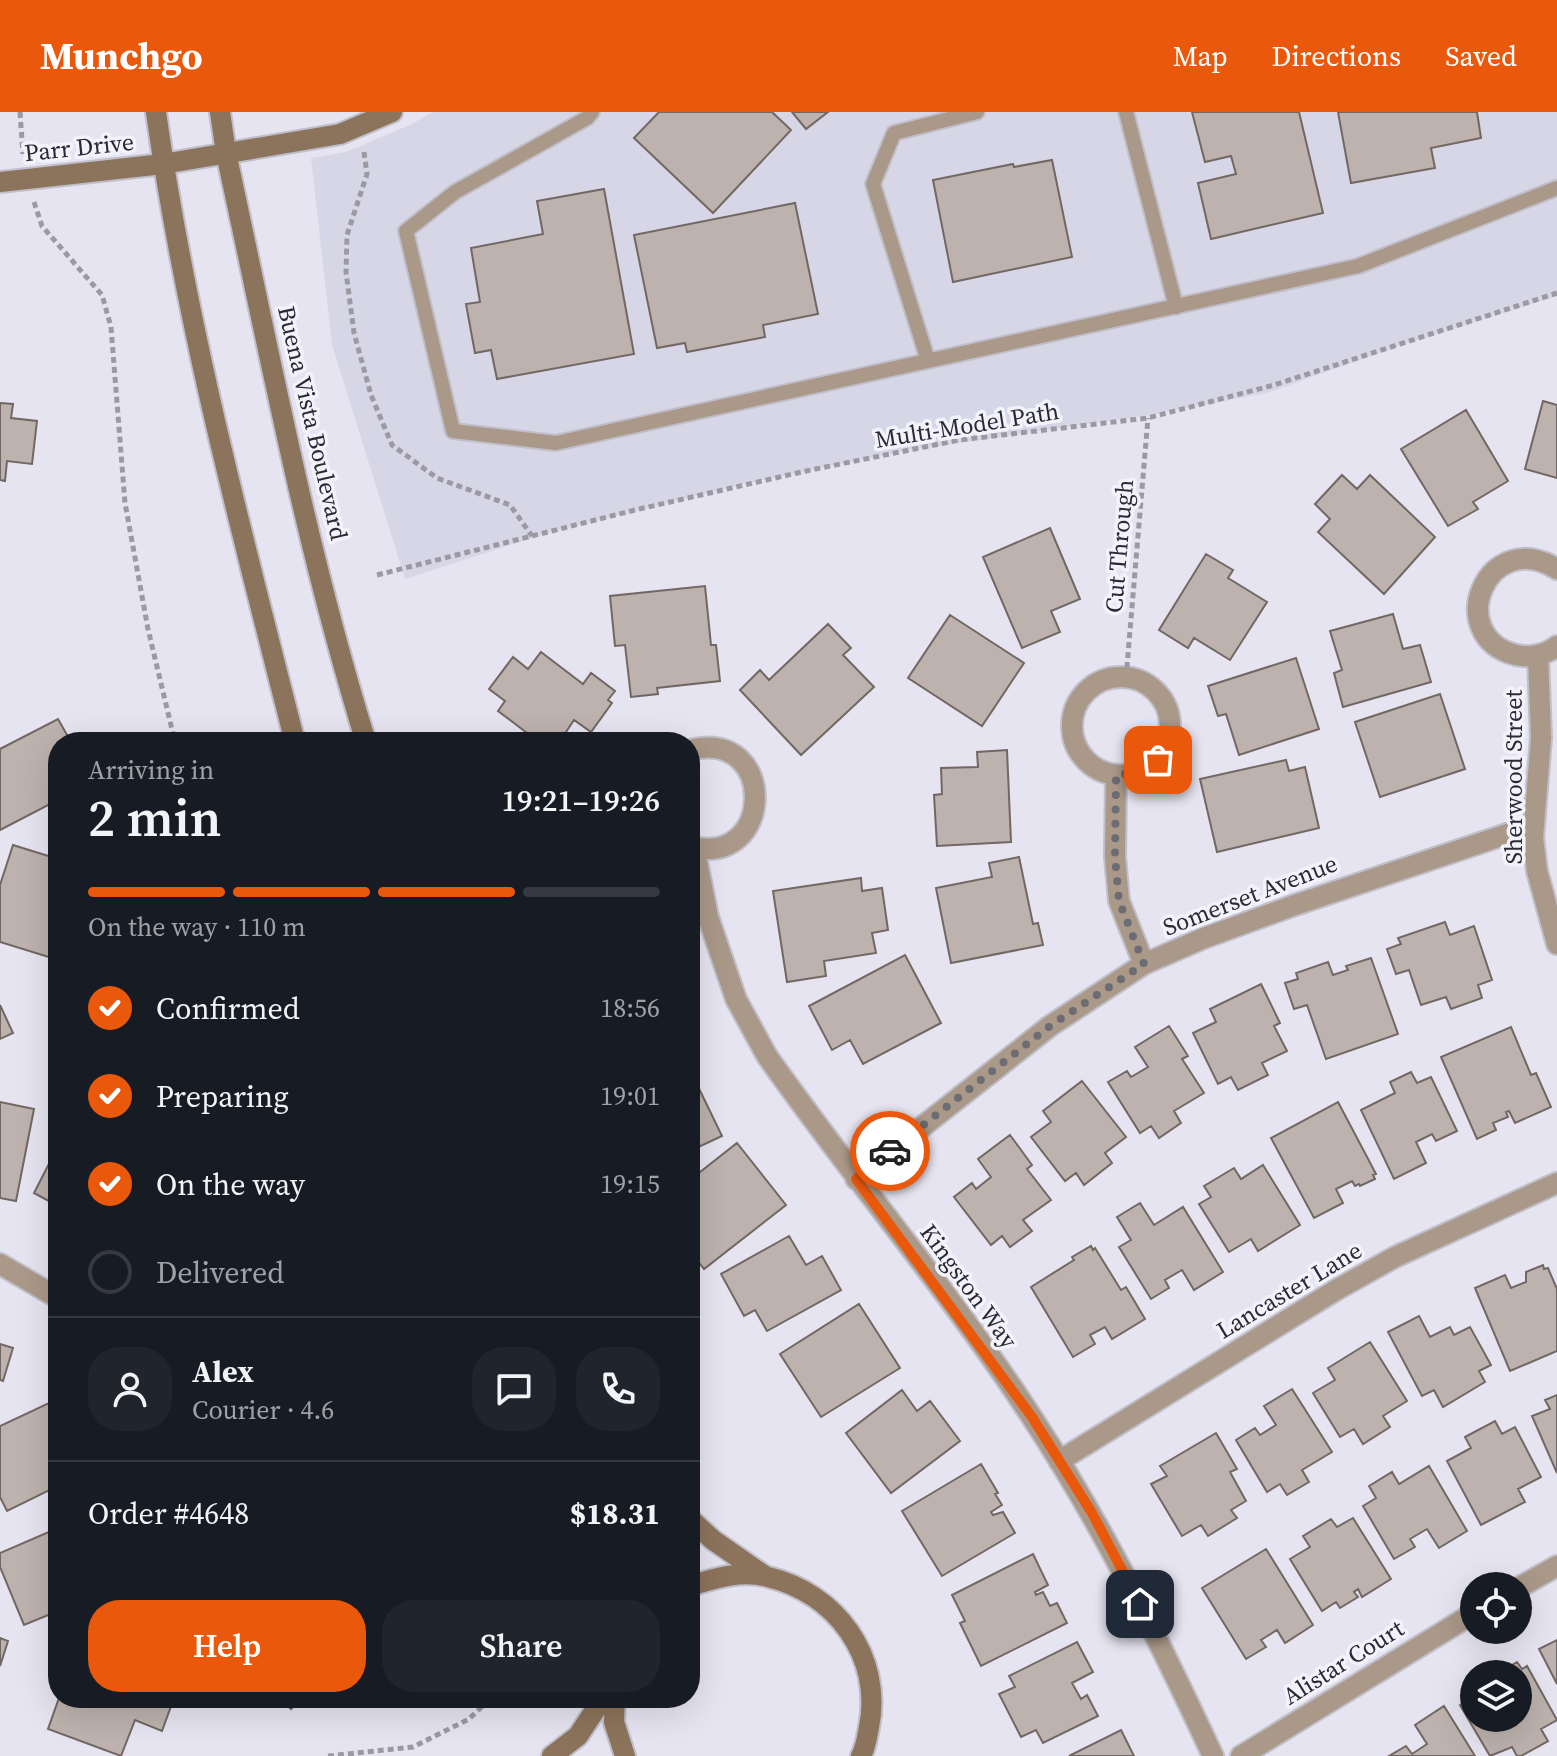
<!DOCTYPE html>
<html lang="en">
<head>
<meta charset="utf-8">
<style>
	:root { --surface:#171b24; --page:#20242c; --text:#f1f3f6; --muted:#9ea1a6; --line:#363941; --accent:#ea580c }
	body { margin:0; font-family:"Source Serif 4",serif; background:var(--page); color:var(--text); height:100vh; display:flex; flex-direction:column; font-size:30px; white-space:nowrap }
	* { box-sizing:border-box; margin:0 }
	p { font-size:26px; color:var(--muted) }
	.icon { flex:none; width:44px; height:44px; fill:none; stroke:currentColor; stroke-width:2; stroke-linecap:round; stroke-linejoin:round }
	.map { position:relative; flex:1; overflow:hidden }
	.sheet { position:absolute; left:48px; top:620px; width:652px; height:976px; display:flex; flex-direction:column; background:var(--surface); border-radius:32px; box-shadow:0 8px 32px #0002 }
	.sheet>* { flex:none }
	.controls { position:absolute; left:1460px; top:1460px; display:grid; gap:16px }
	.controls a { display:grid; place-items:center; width:72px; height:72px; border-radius:50%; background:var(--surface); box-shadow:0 8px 32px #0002; font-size:40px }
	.pin { position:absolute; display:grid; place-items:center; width:68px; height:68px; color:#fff; margin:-34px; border-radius:16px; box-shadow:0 4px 12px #0006 }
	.courier { position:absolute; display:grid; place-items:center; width:80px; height:80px; margin:-40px; border:6px solid #ea580c; border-radius:50%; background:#fff; color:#222; box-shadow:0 2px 10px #0007 }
	.head em { font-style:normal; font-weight:600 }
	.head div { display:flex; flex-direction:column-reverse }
	.head { display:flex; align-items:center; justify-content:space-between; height:136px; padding:0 40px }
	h1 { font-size:52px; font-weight:600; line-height:60px }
	.bar { display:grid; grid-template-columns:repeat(4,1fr); gap:12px 8px; align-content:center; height:96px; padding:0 40px }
	.bar i { height:10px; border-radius:6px; background:var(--line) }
	.bar .current { background:var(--accent) }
	.bar p { grid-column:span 4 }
	.line { display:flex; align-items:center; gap:20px; padding:0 40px; border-top:2px solid var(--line) }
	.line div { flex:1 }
	.round { display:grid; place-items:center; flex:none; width:84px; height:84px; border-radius:32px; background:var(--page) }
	ol { padding:0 40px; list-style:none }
	li { display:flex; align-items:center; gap:24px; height:88px }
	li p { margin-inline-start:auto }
	li .icon { padding:8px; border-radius:50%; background:var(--accent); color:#fff; stroke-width:4 }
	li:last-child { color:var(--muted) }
	li i { width:44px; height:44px; border:4px solid var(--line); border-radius:50% }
	.cta { display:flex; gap:16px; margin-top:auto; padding:16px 40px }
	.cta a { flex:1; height:92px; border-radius:32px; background:var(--accent); color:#fff; font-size:32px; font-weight:600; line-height:92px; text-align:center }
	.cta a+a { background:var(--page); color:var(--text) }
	header { display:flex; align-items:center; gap:48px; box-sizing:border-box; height:112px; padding:0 40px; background:var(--accent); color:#fff }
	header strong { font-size:38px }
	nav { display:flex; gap:44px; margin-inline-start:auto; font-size:28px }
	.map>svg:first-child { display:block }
	.built { fill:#d6d6e7 }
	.building { fill:#bdb2ad; stroke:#726763; stroke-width:2 }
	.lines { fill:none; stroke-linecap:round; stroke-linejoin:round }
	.lane-casing { stroke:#c0bfc9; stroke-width:18 }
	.street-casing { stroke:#c0bfc9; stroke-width:24 }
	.secondary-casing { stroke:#c0bfc9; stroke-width:24 }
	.path { stroke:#9b9aa3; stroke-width:5; stroke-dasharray:6 4; stroke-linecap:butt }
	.lane { stroke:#aa9888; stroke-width:14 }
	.street { stroke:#aa9888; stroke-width:20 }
	.secondary { stroke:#8c735b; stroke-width:20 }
	.done { stroke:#6c6c73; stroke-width:8; stroke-dasharray:0 14.4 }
	.route { stroke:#ea580c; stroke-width:10 }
	.labels { text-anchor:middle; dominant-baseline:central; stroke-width:7; stroke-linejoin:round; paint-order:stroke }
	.street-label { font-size:24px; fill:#2b2b2f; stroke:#f2f2fd }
</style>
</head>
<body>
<header>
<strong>Munchgo</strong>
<nav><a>Map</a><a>Directions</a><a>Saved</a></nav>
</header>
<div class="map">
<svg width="1557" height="1644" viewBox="0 0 1557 1644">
	<rect width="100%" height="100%" fill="#e5e4f0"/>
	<path class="built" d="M433 0H1557V184L1407 231 1267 281 1143 304 911 338 744 372 544 422 405 467 332 233 311 46 346 40 412 12Z"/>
	<path class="building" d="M659 0H772L791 18 713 101 634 26Z
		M792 0H828L806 17Z
		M1192 0H1299L1323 101 1211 127 1198 71 1236 62 1231 44 1205 50Z
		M1338 0H1477L1481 26 1431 36 1435 56 1351 71Z
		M1052 48 1072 145 953 170 933 68 1013 52 1014 55Z
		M604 77 634 242 497 267 491 238 475 241 466 192 480 190 471 136 543 122 537 89Z
		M795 91 818 202 763 213 765 225 687 240 685 231 657 236 634 123Z
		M1543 289 1557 293V366L1525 357Z
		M0 291 13 292 11 306 37 309 32 352 7 349 5 369 0 368Z
		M1466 298 1508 369 1473 390 1478 397 1448 414 1401 337Z
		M1342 363 1357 377 1370 363 1435 425 1384 482 1318 420 1330 407 1315 392Z
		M1050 416 1080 487 1051 499 1060 520 1022 536 983 445Z
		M1206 442 1233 458 1228 466 1267 490 1230 548 1194 526 1188 536 1159 518Z
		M705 474 711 533H716L720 569 657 576 658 582 631 585 625 533 615 534 610 484Z
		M1393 502 1403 537 1420 533 1431 570 1343 595 1334 561 1342 558 1330 519Z
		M950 503 1024 551 982 614 908 566Z
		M828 512 851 536 843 543 874 575 801 643 740 578 760 558 769 568Z
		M541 540 583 572 591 561 615 579 608 588 612 591 591 620 574 608 566 620 580 630H539L498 599 505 589 489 577 513 545 528 557Z
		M1296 546 1319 617 1239 643 1226 602 1218 604 1208 574Z
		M1440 582 1465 657 1380 685 1355 610Z
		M58 607 71 630H58V688L0 718V637Z
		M1007 638 1011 730 937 734 934 683 942 682 941 656 978 655 977 640Z
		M1286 648 1289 659 1305 655 1319 716 1217 740 1200 667Z
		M13 733 58 747V839L55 838 52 846 0 830V773Z
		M1019 745 1033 812 1038 811 1043 833 951 851 936 776 992 765 989 751Z
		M861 766 862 779 882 776 888 818 872 821 876 841 824 849 826 864 787 870 773 779Z
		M1445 810 1450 823 1474 814 1492 868 1478 873 1482 886 1451 897 1446 885 1421 893 1409 858 1396 862 1387 837 1401 832 1398 826Z
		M905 843 941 911 863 952 850 928 832 938 809 894Z
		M1371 846 1398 922 1326 947 1307 893 1294 897 1285 871 1298 867 1296 861 1328 850 1333 863 1348 858 1346 854Z
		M1261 872 1280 911 1274 914 1287 939 1262 951 1268 963 1238 978 1231 965 1218 972 1193 921 1216 910 1210 897Z
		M0 893 13 921 0 927Z
		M1169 914 1188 944 1182 947 1204 981 1174 999 1181 1011 1159 1026 1151 1014 1140 1021 1108 970 1127 959 1131 965 1148 955 1135 935Z
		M1511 915 1531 963 1536 961 1551 995 1515 1011 1509 999 1506 1000 1508 1005 1493 1011 1496 1018 1477 1027 1441 945Z
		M690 958 722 1024 690 1039Z
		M1411 960 1417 971 1431 965 1457 1019 1436 1029 1432 1022 1416 1030 1426 1051 1394 1067 1361 998 1395 981 1390 970Z
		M1082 969 1126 1025 1105 1041 1112 1051 1084 1073 1076 1061 1065 1069 1031 1025 1051 1010 1043 999Z
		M0 990 34 997 16 1089 0 1086Z
		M1338 990 1376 1062 1373 1063 1375 1067 1360 1074 1359 1072 1355 1074 1352 1069 1336 1077 1343 1091 1314 1106 1271 1026Z
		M1010 1023 1032 1053 1027 1057 1051 1088 1023 1108 1032 1119 1010 1135 1002 1124 991 1133 954 1085 972 1071 976 1077 991 1065 978 1047Z
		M737 1031 786 1093 704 1157 690 1139V1068Z
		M58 1034V1094L34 1081Z
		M1263 1053 1300 1113 1258 1139 1251 1127 1229 1140 1199 1092 1211 1085 1204 1074 1234 1056 1241 1067Z
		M1140 1091 1154 1113 1183 1095 1223 1160 1194 1178 1182 1158 1165 1168 1169 1176 1151 1187 1119 1135 1131 1128 1117 1105Z
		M789 1124 806 1153 822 1144 841 1178 767 1219 755 1198 744 1204 721 1162Z
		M1091 1134 1093 1138 1095 1136 1121 1178 1126 1175 1145 1207 1112 1227 1105 1215 1090 1223 1095 1232 1073 1245 1031 1175 1074 1148 1072 1145Z
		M1543 1153 1544 1157 1548 1156 1557 1177V1239L1510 1259 1475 1176 1505 1163 1511 1176 1526 1170V1160Z
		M859 1192 900 1256 821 1305 780 1242Z
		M1419 1204 1430 1225 1450 1215 1454 1223 1470 1215 1491 1253 1479 1259 1485 1270 1443 1295 1434 1278 1422 1284 1388 1220Z
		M1370 1230 1407 1289 1383 1304 1390 1315 1363 1332 1354 1317 1340 1325 1313 1281 1335 1268 1328 1256Z
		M0 1232 13 1236 3 1269 0 1268Z
		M1292 1277 1332 1340 1302 1358 1309 1370 1287 1383 1280 1372 1267 1380 1236 1328 1255 1316 1260 1323 1276 1313 1264 1294Z
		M902 1278 917 1299 930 1289 960 1329 891 1381 846 1321Z
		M1557 1283V1361L1532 1304 1550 1297 1545 1288Z
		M49 1291 58 1310V1374L7 1399 0 1385V1314Z
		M1495 1309 1502 1322 1515 1315 1541 1365 1518 1377 1525 1390 1481 1413 1447 1349 1471 1336 1465 1325Z
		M1216 1321 1237 1357 1230 1360 1246 1389 1231 1398 1237 1406 1208 1424 1201 1413 1182 1424 1151 1372 1167 1364 1160 1354Z
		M981 1352 998 1381 995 1382 1002 1393 991 1400 993 1403 1003 1400 1015 1421 942 1464 902 1399Z
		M1429 1354 1467 1419 1439 1436 1427 1417 1410 1427 1415 1435 1394 1447 1363 1394 1376 1386 1369 1374 1392 1360 1399 1372Z
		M1353 1406 1391 1467 1362 1485 1358 1477 1354 1480 1358 1485 1340 1496 1336 1490 1322 1499 1290 1447 1310 1435 1303 1424 1331 1407 1337 1415Z
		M58 1416V1499L24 1513 0 1455V1441Z
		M1266 1437 1313 1513 1285 1531 1277 1518 1261 1528 1266 1535 1246 1547 1202 1476Z
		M1033 1442 1048 1473 1035 1480 1036 1483 1043 1480 1050 1494 1057 1491 1067 1511 981 1554 960 1511 965 1509 952 1483Z
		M0 1526 8 1529 0 1554Z
		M1557 1528V1572L1539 1537Z
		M1077 1530 1093 1560 1072 1571 1081 1587 1087 1583 1098 1604 1043 1631 1036 1618 1021 1625 999 1582 1015 1575 1009 1564Z
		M1517 1550 1522 1557 1527 1554 1557 1608 1541 1617 1548 1629 1521 1644H1517L1512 1635 1490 1644 1460 1593 1474 1585V1606H1518V1562H1497Z
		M59 1586H174L162 1619 135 1608 121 1644 48 1617Z
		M279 1586H302L291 1597Z
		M1444 1594 1475 1644H1389L1406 1634 1412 1642 1427 1632 1415 1613Z
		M1121 1618 1134 1644H1069Z"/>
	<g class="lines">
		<g class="lane-casing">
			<path id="lane" d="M592 0 587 6 455 80 406 119 453 319 556 331 1358 154 1557 76
				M1126 0 1176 195
				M928 249 873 72 894 21 977 0"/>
		</g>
		<g class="street-casing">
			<path id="street" d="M1557 457C1487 413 1442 524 1516 543 1529 546 1546 543 1557 534
				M1538 543 1541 626 1533 726 1537 759 1557 832
				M1072 614a49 49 0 1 1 98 0a49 49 0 1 1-98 0Z
				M690 638C779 616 774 758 690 734
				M1116 663 1115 745 1119 789 1144 852
				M694 735 708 805 736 887 767 944C853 1066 951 1181 1033 1307 1103 1414 1159 1528 1213 1644
				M856 1067 1050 914 1144 852 1204 826 1295 793 1534 713
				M0 1152 58 1186
				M1059 1349 1336 1178 1395 1145 1557 1071
				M1518 1476 1557 1454
				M1241 1644 1474 1501"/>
		</g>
		<g class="secondary-casing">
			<path id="secondary" d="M156 0C186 213 242 422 295 630
				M220 0 226 41C269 238 306 437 366 630
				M0 70 163 52 340 22 392 0
				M690 1407 713 1428 765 1464
				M690 1474C715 1466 742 1458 768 1465 836 1481 883 1545 869 1615 867 1625 866 1635 861 1644
				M615 1586 614 1610 625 1644
				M552 1644 578 1624 603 1586"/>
		</g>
		<path class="path" d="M20 0 23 42
			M364 40 367 62 347 123 346 160 354 221 371 283 392 333 437 366 510 393 532 424
			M34 90 42 114 102 183 111 215 125 391 148 517 175 630
			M377 463 635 398 806 359 959 328 1148 306 1274 273 1557 181
			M1126 566 1148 306
			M328 1644 413 1635 469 1607 491 1586"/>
		<use href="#lane" class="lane"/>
		<use href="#street" class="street"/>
		<use href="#secondary" class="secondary"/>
	</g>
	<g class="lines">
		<path class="done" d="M890 1039 1050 914 1144 852 1119 789 1115 745 1116 663C1133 662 1144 658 1158 648"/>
		<path class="route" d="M890 1039 856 1067 1032 1305 1092 1401 1140 1492"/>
	</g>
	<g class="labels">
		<g class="street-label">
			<text transform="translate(79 35) rotate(-6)">Parr Drive</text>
			<text transform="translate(313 311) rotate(77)">Buena Vista Boulevard</text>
			<text transform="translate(967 313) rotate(-9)">Multi-Model Path</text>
			<text transform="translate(1119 434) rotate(-85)">Cut Through</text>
			<text transform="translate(1513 665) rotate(-90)">Sherwood Street</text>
			<text transform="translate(1250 783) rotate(-21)">Somerset Avenue</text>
			<text transform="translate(969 1174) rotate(54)">Kingston Way</text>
			<text transform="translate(1289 1178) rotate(-31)">Lancaster Lane</text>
			<text transform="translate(1343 1550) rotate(-32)">Alistar Court</text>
		</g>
	</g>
</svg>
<div class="controls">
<a><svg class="icon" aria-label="locate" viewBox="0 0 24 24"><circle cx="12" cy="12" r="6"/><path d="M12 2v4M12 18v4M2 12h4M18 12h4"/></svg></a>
<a><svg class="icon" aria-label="layers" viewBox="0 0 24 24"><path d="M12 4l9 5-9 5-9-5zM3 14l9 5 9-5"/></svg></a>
</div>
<div class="pin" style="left:1158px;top:648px;background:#ea580c"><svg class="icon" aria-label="bag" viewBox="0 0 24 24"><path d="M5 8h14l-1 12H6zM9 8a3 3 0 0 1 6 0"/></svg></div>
<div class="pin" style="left:1140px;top:1492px;background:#1f2937"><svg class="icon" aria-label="home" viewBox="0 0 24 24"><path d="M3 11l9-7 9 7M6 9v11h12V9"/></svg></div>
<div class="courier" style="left:890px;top:1039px"><svg class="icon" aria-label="car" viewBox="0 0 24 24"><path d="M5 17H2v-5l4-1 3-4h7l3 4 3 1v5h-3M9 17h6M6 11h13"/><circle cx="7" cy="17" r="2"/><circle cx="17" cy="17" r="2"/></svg></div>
<section class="sheet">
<div class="head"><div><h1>2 min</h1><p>Arriving in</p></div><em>19:21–19:26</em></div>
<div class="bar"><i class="current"></i><i class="current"></i><i class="current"></i><i></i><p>On the way · 110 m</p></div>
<ol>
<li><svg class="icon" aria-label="check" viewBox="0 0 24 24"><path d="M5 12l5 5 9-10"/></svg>Confirmed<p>18:56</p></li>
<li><svg class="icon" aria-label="check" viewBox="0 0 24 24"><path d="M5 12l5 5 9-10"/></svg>Preparing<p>19:01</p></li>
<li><svg class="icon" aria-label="check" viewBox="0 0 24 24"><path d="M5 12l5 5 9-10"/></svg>On the way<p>19:15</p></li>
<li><i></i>Delivered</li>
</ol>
<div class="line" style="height:144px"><a class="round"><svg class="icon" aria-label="person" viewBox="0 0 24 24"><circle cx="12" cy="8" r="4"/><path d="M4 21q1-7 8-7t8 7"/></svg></a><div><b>Alex</b><p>Courier · 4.6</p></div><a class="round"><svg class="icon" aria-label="chat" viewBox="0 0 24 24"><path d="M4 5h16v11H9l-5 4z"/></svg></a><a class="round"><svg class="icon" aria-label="phone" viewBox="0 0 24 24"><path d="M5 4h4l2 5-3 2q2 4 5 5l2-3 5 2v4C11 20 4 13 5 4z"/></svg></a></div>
<div class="line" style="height:104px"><div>Order #4648</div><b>$18.31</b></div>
<div class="cta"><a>Help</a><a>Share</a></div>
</section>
</div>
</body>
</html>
